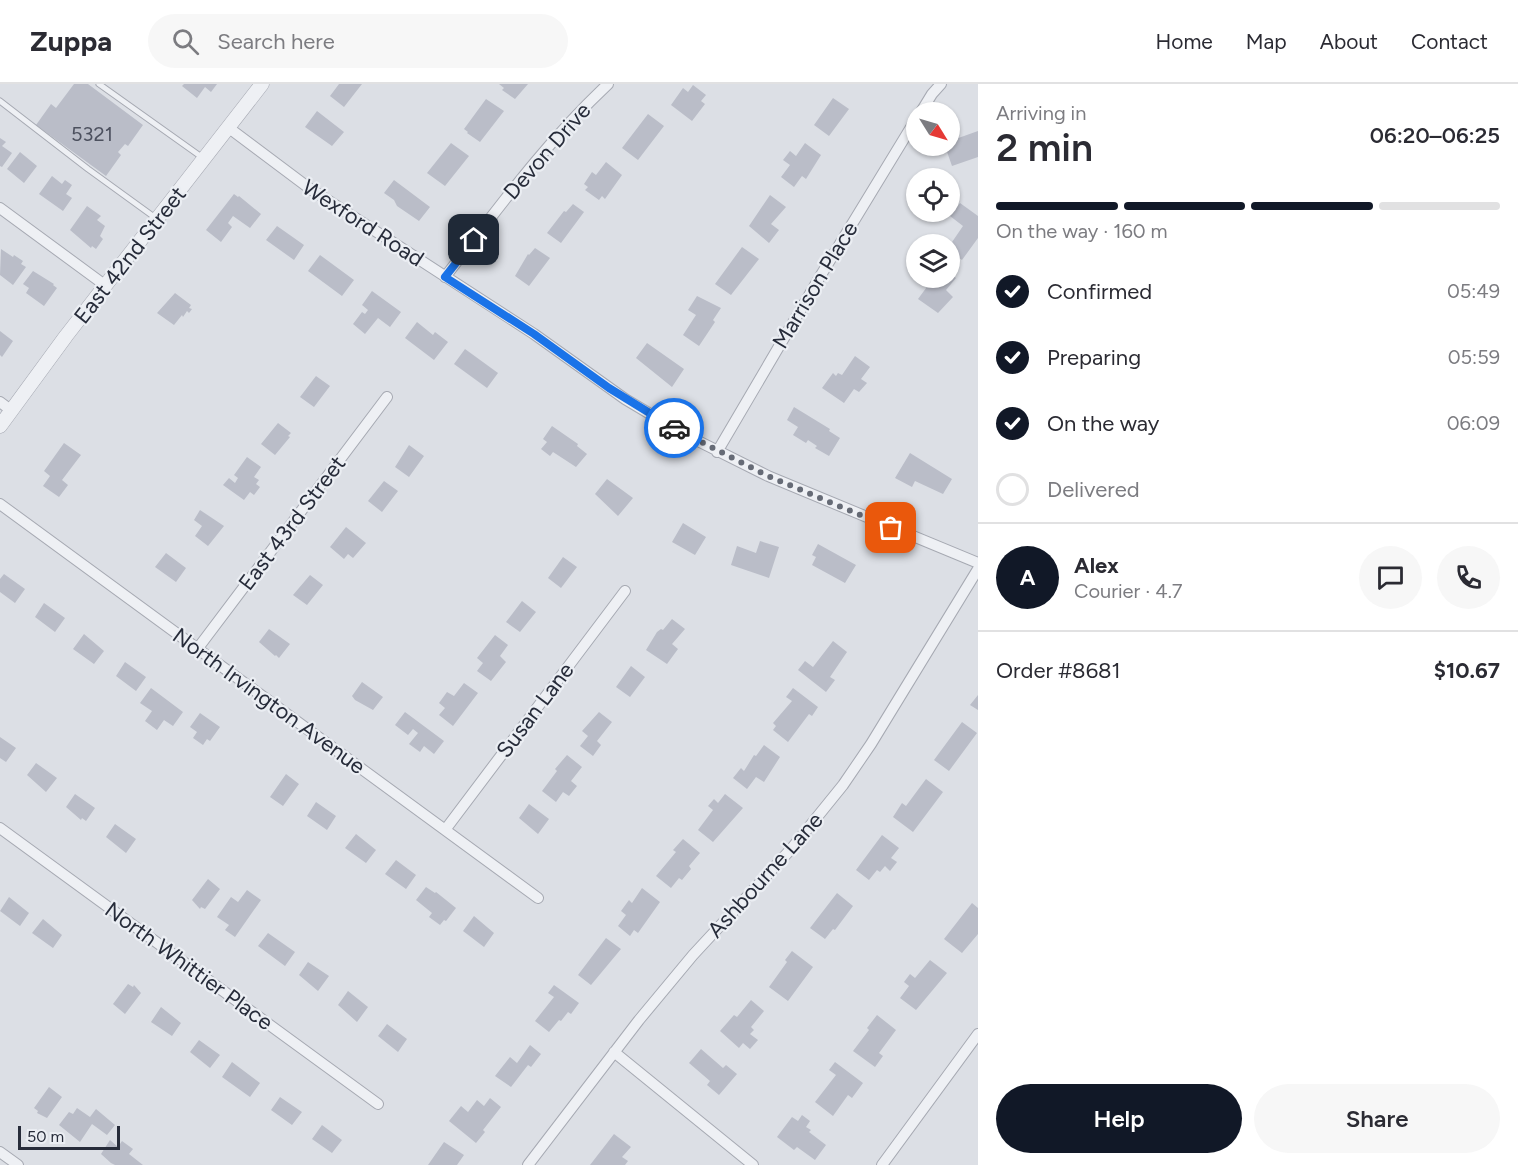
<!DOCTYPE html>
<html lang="en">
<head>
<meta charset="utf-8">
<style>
	:root { --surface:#fff; --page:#f7f7f7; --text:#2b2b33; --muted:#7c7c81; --line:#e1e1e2; --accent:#111827 }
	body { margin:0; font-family:Figtree,sans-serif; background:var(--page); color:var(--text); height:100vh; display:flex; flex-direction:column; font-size:22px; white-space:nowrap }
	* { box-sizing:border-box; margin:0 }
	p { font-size:20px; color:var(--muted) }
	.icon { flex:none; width:33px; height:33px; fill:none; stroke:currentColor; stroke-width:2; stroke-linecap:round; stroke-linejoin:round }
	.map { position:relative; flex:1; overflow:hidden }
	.sheet { display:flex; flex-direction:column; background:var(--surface); width:540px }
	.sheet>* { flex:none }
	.needle { width:39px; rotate:127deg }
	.tools { position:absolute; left:906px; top:18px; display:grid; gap:12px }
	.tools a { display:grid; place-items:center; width:54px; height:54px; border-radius:50%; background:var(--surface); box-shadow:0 2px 4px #0004; font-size:30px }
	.scale { position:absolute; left:18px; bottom:15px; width:102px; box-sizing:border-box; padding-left:6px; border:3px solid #272c3a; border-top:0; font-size:16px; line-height:21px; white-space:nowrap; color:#272c3a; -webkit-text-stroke:4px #ebeef3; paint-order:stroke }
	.pin { position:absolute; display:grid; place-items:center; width:51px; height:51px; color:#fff; margin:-26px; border-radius:12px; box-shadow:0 3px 9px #0006 }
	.courier { position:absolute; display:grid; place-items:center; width:60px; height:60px; margin:-30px; border:4px solid #1a73e8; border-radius:50%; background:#fff; color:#222; box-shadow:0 2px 8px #0007 }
	.summary em { font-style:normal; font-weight:600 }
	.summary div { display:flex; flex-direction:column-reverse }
	.summary { display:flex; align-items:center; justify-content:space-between; height:102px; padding:0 18px }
	h1 { font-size:39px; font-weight:600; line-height:45px }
	.bar { display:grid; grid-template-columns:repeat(4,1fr); gap:9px 6px; align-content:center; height:72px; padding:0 18px }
	.bar i { height:8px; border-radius:4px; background:var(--line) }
	.bar .active { background:var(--accent) }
	.bar p { grid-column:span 4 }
	.line { display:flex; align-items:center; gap:15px; padding:0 18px; border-top:2px solid var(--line) }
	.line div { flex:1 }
	.round { display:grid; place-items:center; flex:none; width:63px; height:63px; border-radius:32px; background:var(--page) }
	ol { padding:0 18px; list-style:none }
	li { display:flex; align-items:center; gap:18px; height:66px }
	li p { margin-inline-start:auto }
	li .icon { padding:6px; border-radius:50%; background:var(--accent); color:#fff; stroke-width:4 }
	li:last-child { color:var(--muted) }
	li i { width:33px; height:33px; border:3px solid var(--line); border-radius:50% }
	.action { display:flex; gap:12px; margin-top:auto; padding:12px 18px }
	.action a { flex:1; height:69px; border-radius:36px; background:var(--accent); color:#fff; font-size:24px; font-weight:600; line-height:69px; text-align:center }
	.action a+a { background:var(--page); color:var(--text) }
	header { display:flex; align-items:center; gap:36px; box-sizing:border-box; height:84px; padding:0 30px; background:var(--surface); border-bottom:2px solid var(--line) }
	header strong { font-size:28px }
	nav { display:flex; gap:33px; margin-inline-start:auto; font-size:21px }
	.search { width:420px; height:54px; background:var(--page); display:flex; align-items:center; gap:15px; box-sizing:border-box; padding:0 21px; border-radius:33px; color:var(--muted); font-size:22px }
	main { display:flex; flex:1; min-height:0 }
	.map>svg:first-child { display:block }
	.building { fill:#babdc8 }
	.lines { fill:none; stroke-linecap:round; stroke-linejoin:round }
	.service-casing { stroke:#a6a9b2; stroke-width:7 }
	.minor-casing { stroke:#a6a9b2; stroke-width:12 }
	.tertiary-casing { stroke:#a6a9b2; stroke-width:15 }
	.service { stroke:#eef0f4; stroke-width:5 }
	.minor { stroke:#eef0f4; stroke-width:10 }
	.tertiary { stroke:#eef0f4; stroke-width:14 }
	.done { stroke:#666b76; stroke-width:6; stroke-dasharray:0 10.8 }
	.route { stroke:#1a73e8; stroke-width:8 }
	.labels { text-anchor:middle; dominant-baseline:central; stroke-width:4.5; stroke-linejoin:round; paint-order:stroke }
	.number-label { font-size:20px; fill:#4c505e }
	.street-label { font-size:22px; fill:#272c3a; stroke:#ebeef3 }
</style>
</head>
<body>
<header>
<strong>Zuppa</strong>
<div class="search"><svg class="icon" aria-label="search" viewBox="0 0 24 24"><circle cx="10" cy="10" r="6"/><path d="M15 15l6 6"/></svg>Search here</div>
<nav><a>Home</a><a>Map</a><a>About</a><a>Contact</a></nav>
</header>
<main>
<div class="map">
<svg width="978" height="1081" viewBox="0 0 978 1081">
	<rect width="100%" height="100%" fill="#dcdfe5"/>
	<path class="building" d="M74 0H88L143 41 128 62 125 60 118 68 121 71 106 92 36 41 51 20 56 24Z
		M184 0H217L211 8 205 3 197 14 182 2Z
		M339 0H362L344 23 330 12Z
		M499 0H528L515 15 502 6 504 4Z
		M693 1 706 11 701 17 705 20 692 37 671 21 683 4 688 8Z
		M833 14 849 25 829 52 814 41Z
		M486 15 504 27 480 58 467 49 468 48 464 45Z
		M317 27 344 48 332 62 305 43Z
		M648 30 664 42 638 76 622 64Z
		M978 47V73L952 82 945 62H950V57Z
		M0 54 6 58 2 62 12 69 2 83 0 82Z
		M451 59 469 72 445 102 427 89Z
		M805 59 821 71 806 95 802 92 794 103 781 93 790 81 783 76 790 67 796 72Z
		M20 68 37 82 24 99 7 85Z
		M606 78 622 91 605 115 602 112 599 116 585 106 588 103 584 100 592 88 596 91Z
		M52 92 62 100 65 96 72 101 66 110 72 114 63 127 39 110Z
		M394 96 430 123 419 137 397 122 394 116 384 109Z
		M234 110 238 113 239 112 261 130 250 144 233 132 228 139 232 143 221 158 206 146Z
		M770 111 786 123 771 140 779 146 769 159 749 142Z
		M960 119 978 132V154L962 176 950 167V161L963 142 950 132Z
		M573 120 584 128 561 159 547 149 564 127 566 128Z
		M87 122 101 132 97 136 105 142 100 152 103 155 96 165 92 162 91 164 70 146Z
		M277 142 304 161 294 176 266 156Z
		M742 163 759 175 731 211 715 200Z
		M535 164 550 174 529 202 515 192 528 170 529 171Z
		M1 165 13 173 14 171 23 177 21 180 26 183 13 201 0 191Z
		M320 171 354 196 342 212 308 187Z
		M33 187 54 200 53 201 57 204 44 222 26 209 29 204 23 200Z
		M950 189 956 194 946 206 953 213 938 229 918 215 932 196 928 194H950Z
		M372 207 401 228 390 243 378 234 365 250 353 240 362 228 365 230 368 226 362 221Z
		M175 209 191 221 189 224 192 225 189 229 187 227 183 233 182 231 174 241 157 229Z
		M697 212 721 224 713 236 715 238 699 262 683 251 696 231 688 226Z
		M417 238 433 251 435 248 448 258 434 276 405 254Z
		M0 247 13 257 2 273 0 271Z
		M647 259 684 285 672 303 636 274Z
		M465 265 498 289 487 304 454 280Z
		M855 272 870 283 861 295 867 299 859 308 854 305 844 319 822 304 833 289 836 292 838 289 842 291Z
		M316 292 330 302 314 323 300 313Z
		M794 323 830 345 829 347 840 354 829 372 815 364 817 362 808 356 806 359 793 351 798 343 787 336Z
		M278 339 291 349 288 352 290 353 275 371 261 360Z
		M552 342 578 360 577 362 587 370 576 383 553 368 550 372 541 365 547 358 543 355Z
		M64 359 81 371 62 396 68 401 59 413 43 402 50 392 44 387Z
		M409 361 424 372 409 393 395 383Z
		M910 369 952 395 943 410 915 397 912 403 895 394Z
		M247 373 261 383 254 393 259 396 256 400 260 403 254 411 250 408 244 416 223 401 229 394 235 399 238 394 234 391Z
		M607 395 633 414 618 432 595 410Z
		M384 397 398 407 382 428 368 417Z
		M200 426 224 442 208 462 195 452 202 442 194 436Z
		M683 439 706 453 695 471 672 458Z
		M346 443 366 459 353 474 348 470 344 475 330 463Z
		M760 457 779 463 769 494 731 481 737 462 756 469Z
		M818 460 856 481 845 499 812 481 816 473 812 471Z
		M166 469 186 484 176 498 155 483Z
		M563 473 577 483 561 504 548 494Z
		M4 490 25 505 15 519 0 508V495Z
		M310 491 323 501 307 521 293 511Z
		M522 517 536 528 520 548 506 538Z
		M44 519 65 534 55 548 35 533Z
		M672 535 685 545 672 560 678 565 667 580 646 566 657 548 661 545 663 546Z
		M269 545 290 560 279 574 276 571 275 572 259 558Z
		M84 550 104 567 94 580 73 565Z
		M495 551 508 561 500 572 506 578 491 597 477 587 483 579 477 574Z
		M833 557 847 568 830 593 835 596 826 608 798 586 805 577 813 583Z
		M125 578 146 593 136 607 116 592Z
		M631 582 645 593 630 613 616 603Z
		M362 598 383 613 373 626 355 616 352 612Z
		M464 599 478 609 453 642 439 631 445 624 439 619 447 608 454 612Z
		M151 604 183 628 173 642 164 636 157 646 145 637 152 627 140 619Z
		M793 604 818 623 812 632 809 630 788 658 773 646 776 642 773 639 792 617 786 613Z
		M978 611V626L970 621Z
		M405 628 444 657 434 670 424 662 420 668 409 660 418 649 413 645 408 651 395 641Z
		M599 628 612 638 597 657 601 661 593 672 580 662 588 652 582 647Z
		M200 629 220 643 210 657 207 655 203 661 193 654 197 648 190 643Z
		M962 638 977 649 949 687 934 676Z
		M0 653 16 664 6 678 0 674Z
		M764 661 780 673 764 698 756 693 747 705 733 694 741 684 744 687 754 671 756 672Z
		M567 671 582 683 571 697 577 702 569 712 563 708 556 718 542 707 557 687 555 685Z
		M36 679 57 694 46 708 27 691Z
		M286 690 299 700 283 722 270 713Z
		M926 695 943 708 913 748 893 733 902 719 906 722Z
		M75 710 95 724 86 737 82 734 81 736 66 723Z
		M725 710 743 724 713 758 698 746 713 726 708 722 714 715 718 719Z
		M316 718 336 732 327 746 307 732Z
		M529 720 549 735 538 750 519 734Z
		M115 740 136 755 126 769 106 753Z
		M356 750 376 766 366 779 345 764Z
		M882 751 899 764 891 774 897 778 890 787 885 782 880 788 877 786 869 796 856 786Z
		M683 755 700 769 689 782 691 785 682 796 679 794 671 804 656 792 676 768 673 766Z
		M396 776 416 791 406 805 385 790Z
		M208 795 220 805 205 825 201 823 200 825 192 816Z
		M426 803 435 809 436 808 456 824 446 837 444 836 440 841 429 833 432 829 416 816Z
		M642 804 660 818 638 849 634 846 630 852 618 842 626 831 621 827 629 816 632 819Z
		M247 806 261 816 235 853 225 846 229 841 217 833 231 813 238 818Z
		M837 809 853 822 835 846 833 845 825 855 810 844Z
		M9 813 29 829 20 842 0 827Z
		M972 819 978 824V850L962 869 944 855Z
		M474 832 494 849 484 863 463 847Z
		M43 835 62 851 53 864 32 849Z
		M268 849 295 868 285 882 258 862Z
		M606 854 621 865 591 901 578 891Z
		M792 867 813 883 788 917 769 903 787 878 785 876Z
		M930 876 947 889 916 926 900 914 909 902 904 898 910 890 915 894Z
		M308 878 329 892 318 907 299 891Z
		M128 900 133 903 134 901 141 909 125 930 113 920Z
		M554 901 579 919 571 930 568 928 561 937 559 936 549 948 535 937 554 913 548 909Z
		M348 907 368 923 357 938 338 921Z
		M751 916 764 927 751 943 754 946 750 950 758 956 750 965 743 959 739 964 720 947 734 931 737 933Z
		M161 923 181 939 172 952 151 938Z
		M877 931 896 946 879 969 883 972 875 983 853 967 869 946 867 944Z
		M387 940 407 955 398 968 378 952Z
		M199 956 220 971 210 984 190 968Z
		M530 961 541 970 531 983 528 981 511 1003 495 992 510 973 517 979Z
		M701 965 723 984 726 981 737 990 719 1011 707 1001 710 997 689 979Z
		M232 978 260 999 250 1013 222 993Z
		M835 978 863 999 852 1014 848 1011 833 1032 815 1018 836 991 829 986Z
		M49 1003 62 1013 47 1034 37 1029 38 1027 34 1024Z
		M280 1013 302 1028 292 1041 271 1026Z
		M490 1014 501 1023 483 1046 485 1048 476 1059 449 1037 461 1022 468 1028 477 1016 484 1022Z
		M77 1024 90 1033 96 1025 115 1041 107 1051 92 1040 80 1058 59 1041 69 1028 73 1030Z
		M802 1031 810 1037 806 1043 811 1046 809 1048 826 1061 815 1076 797 1063 794 1066 777 1053 792 1033 798 1037Z
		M322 1041 342 1056 332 1069 312 1055Z
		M614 1050 631 1063 622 1073 628 1077 625 1081H590Z
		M110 1056 118 1063 122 1057 133 1065 129 1070 143 1081H115L111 1079 101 1070Z
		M444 1058 464 1071 457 1081H428Z"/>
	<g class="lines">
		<g class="service-casing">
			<path id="service" d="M99 0 203 74
				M0 17 88 85 157 135"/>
		</g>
		<g class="minor-casing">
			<path id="minor" d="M921 28 932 10 941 0
				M229 44 309 104 534 250 625 315 682 349 768 392 978 479
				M0 124 106 202
				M445 193C497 126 546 58 608 0
				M0 318 12 327
				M717 368 821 191 916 35
				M0 420 538 814
				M198 564 387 313
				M0 744 378 1020
				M445 746 625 507
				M614 968 753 1081
				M0 1068 18 1081
				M528 1081 639 936 693 871 792 764 843 701 871 660 978 485
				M882 1081 978 950"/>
		</g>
		<g class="tertiary-casing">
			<path id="tertiary" d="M0 342 66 252 262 0"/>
		</g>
		<use href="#service" class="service"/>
		<use href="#minor" class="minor"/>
		<use href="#tertiary" class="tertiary"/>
	</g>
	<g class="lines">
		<path class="done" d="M674 344 768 392 891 444"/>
		<path class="route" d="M474 156 445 193 534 250 609 304 674 344"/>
	</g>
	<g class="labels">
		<g class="number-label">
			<text x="92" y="50">5321</text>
		</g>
		<g class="street-label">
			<text transform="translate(547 67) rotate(-49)">Devon Drive</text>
			<text transform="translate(363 139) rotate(33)">Wexford Road</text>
			<text transform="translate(130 171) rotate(-52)">East 42nd Street</text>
			<text transform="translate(815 201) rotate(-59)">Marrison Place</text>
			<text transform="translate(292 439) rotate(-53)">East 43rd Street</text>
			<text transform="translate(269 617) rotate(36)">North Irvington Avenue</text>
			<text transform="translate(535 626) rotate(-53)">Susan Lane</text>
			<text transform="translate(765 791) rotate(-48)">Ashbourne Lane</text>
			<text transform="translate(189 882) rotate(36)">North Whittier Place</text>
		</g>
	</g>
</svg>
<div class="tools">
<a><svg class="needle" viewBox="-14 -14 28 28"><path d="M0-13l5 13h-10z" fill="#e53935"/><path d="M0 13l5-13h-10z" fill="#7c7c81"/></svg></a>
<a><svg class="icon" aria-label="locate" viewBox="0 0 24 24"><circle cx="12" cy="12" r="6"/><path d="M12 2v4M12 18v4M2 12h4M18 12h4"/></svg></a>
<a><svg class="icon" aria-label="layers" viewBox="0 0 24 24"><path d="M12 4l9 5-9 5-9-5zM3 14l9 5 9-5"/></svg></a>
</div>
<div class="scale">50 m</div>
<div class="pin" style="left:891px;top:444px;background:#ea580c"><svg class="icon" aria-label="bag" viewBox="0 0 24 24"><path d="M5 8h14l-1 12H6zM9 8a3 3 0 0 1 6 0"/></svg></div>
<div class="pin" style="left:474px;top:156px;background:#1f2937"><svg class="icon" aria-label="home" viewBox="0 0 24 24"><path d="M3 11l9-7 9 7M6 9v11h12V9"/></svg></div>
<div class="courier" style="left:674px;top:344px"><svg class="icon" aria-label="car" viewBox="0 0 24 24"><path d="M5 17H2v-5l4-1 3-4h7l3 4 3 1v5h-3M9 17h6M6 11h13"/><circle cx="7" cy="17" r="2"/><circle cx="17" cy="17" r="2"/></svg></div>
</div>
<section class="sheet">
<div class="summary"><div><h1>2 min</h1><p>Arriving in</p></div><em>06:20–06:25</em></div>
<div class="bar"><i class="active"></i><i class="active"></i><i class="active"></i><i></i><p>On the way · 160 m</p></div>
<ol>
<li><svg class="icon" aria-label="check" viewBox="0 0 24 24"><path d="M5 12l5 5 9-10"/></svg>Confirmed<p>05:49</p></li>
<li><svg class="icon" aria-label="check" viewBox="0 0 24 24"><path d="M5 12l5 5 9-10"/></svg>Preparing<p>05:59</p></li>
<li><svg class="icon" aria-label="check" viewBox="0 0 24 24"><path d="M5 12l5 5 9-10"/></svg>On the way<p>06:09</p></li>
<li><i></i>Delivered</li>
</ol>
<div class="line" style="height:108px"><b class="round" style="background:var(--accent);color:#fff">A</b><div><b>Alex</b><p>Courier · 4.7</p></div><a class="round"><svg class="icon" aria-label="chat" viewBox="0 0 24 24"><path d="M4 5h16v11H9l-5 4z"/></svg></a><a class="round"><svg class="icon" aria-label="phone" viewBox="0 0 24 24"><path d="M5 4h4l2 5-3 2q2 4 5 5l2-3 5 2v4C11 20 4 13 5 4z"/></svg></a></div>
<div class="line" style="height:78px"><div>Order #8681</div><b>$10.67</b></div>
<div class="action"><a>Help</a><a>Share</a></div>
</section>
</main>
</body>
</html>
